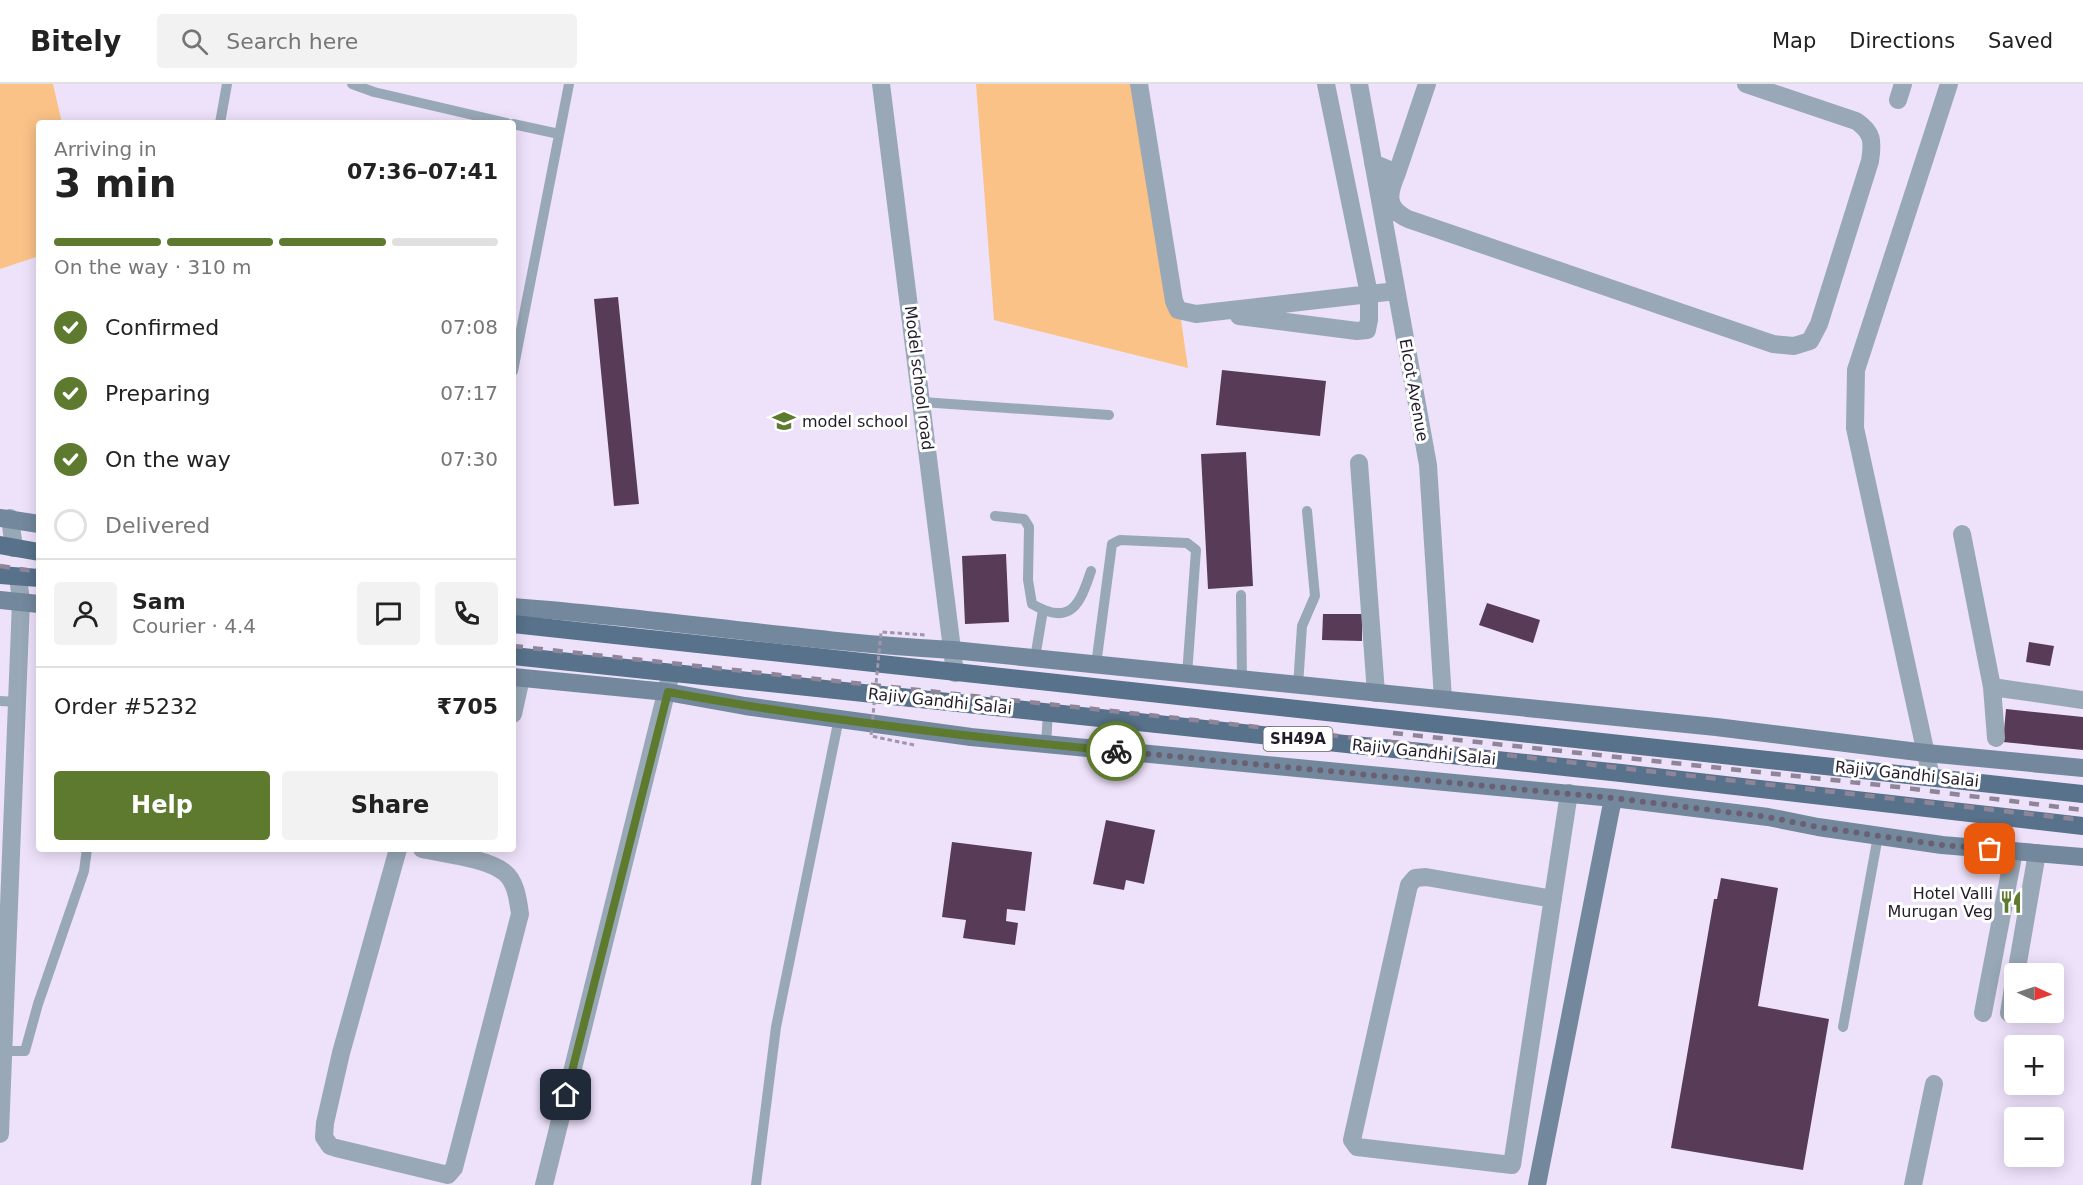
<!DOCTYPE html>
<html lang="en">
<head>
<meta charset="utf-8">
<style>
	:root { --surface:#fff; --page:#f2f2f2; --text:#222; --muted:#767676; --line:#e0e0e0; --accent:#5d7a2f }
	body { margin:0; font-family:"DejaVu Sans",sans-serif; background:var(--page); color:var(--text); height:100vh; display:flex; flex-direction:column; font-size:22px; white-space:nowrap }
	* { box-sizing:border-box; margin:0 }
	p { font-size:20px; color:var(--muted) }
	.icon { flex:none; width:33px; height:33px; fill:none; stroke:currentColor; stroke-width:2; stroke-linecap:round; stroke-linejoin:round }
	.map { position:relative; flex:1; overflow:hidden }
	.side { position:absolute; left:36px; top:36px; width:480px; height:732px; display:flex; flex-direction:column; background:var(--surface); border-radius:6px; box-shadow:0 3px 15px #0003 }
	.side>* { flex:none }
	.needle { width:39px; rotate:93deg }
	.controls { position:absolute; left:2004px; top:879px; display:grid; gap:12px }
	.controls a { display:grid; place-items:center; width:60px; height:60px; border-radius:6px; background:var(--surface); box-shadow:0 3px 15px #0003; font-size:30px }
	.pin { position:absolute; display:grid; place-items:center; width:51px; height:51px; color:#fff; margin:-26px; border-radius:12px; box-shadow:0 3px 9px #0006 }
	.courier { position:absolute; display:grid; place-items:center; width:60px; height:60px; margin:-30px; border:4px solid #5d7a2f; border-radius:50%; background:#fff; color:#222; box-shadow:0 2px 8px #0007 }
	.headline em { font-style:normal; font-weight:700 }
	.headline div { display:flex; flex-direction:column-reverse }
	.headline { display:flex; align-items:center; justify-content:space-between; height:102px; padding:0 18px }
	h1 { font-size:39px; font-weight:700; line-height:45px }
	.bar { display:grid; grid-template-columns:repeat(4,1fr); gap:9px 6px; align-content:center; height:72px; padding:0 18px }
	.bar i { height:8px; border-radius:4px; background:var(--line) }
	.bar .selected { background:var(--accent) }
	.bar p { grid-column:span 4 }
	.line { display:flex; align-items:center; gap:15px; padding:0 18px; border-top:2px solid var(--line) }
	.line div { flex:1 }
	.round { display:grid; place-items:center; flex:none; width:63px; height:63px; border-radius:6px; background:var(--page) }
	ol { padding:0 18px; list-style:none }
	li { display:flex; align-items:center; gap:18px; height:66px }
	li p { margin-inline-start:auto }
	li .icon { padding:6px; border-radius:50%; background:var(--accent); color:#fff; stroke-width:4 }
	li:last-child { color:var(--muted) }
	li i { width:33px; height:33px; border:3px solid var(--line); border-radius:50% }
	.button { display:flex; gap:12px; margin-top:auto; padding:12px 18px }
	.button a { flex:1; height:69px; border-radius:6px; background:var(--accent); color:#fff; font-size:24px; font-weight:700; line-height:69px; text-align:center }
	.button a+a { background:var(--page); color:var(--text) }
	header { display:flex; align-items:center; gap:36px; box-sizing:border-box; height:84px; padding:0 30px; background:var(--surface); border-bottom:2px solid var(--line) }
	header strong { font-size:28px }
	nav { display:flex; gap:33px; margin-inline-start:auto; font-size:21px }
	.search { width:420px; height:54px; background:var(--page); display:flex; align-items:center; gap:15px; box-sizing:border-box; padding:0 21px; border-radius:6px; color:var(--muted); font-size:22px }
	.map>svg:first-child { display:block }
	.green { fill:#fac287 }
	.building { fill:#583b57 }
	.lines { fill:none; stroke-linecap:round; stroke-linejoin:round }
	.lane { stroke:#99a8b6; stroke-width:10 }
	.street { stroke:#99a8b6; stroke-width:18 }
	.secondary { stroke:#73889d; stroke-width:18 }
	.primary { stroke:#58728b; stroke-width:18 }
	.rail { stroke:#8f8599; stroke-width:4.5; stroke-dasharray:10 10; stroke-linecap:butt }
	.path-bridge { stroke:#a095aa; stroke-width:3; stroke-dasharray:4.5 3; stroke-linecap:butt }
	.done { stroke:#696172; stroke-width:6; stroke-dasharray:0 10.8 }
	.route { stroke:#5d7a2f; stroke-width:8 }
	.labels { text-anchor:middle; dominant-baseline:central; stroke-width:6; stroke-linejoin:round; paint-order:stroke }
	.shield { fill:#fff; stroke:#645f69; stroke-width:1.5 }
	.shield-label { font-size:15px; font-weight:bold; fill:#221b29 }
	.street-label { font-size:16px; fill:#221b29; stroke:#fff }
	.poi-label { font-size:16px; fill:#221b29; stroke:#fff; text-anchor:start }
</style>
</head>
<body>
<header>
<strong>Bitely</strong>
<div class="search"><svg class="icon" aria-label="search" viewBox="0 0 24 24"><circle cx="10" cy="10" r="6"/><path d="M15 15l6 6"/></svg>Search here</div>
<nav><a>Map</a><a>Directions</a><a>Saved</a></nav>
</header>
<div class="map">
<svg width="2083" height="1101" viewBox="0 0 2083 1101">
	<rect width="100%" height="100%" fill="#eee2fb"/>
	<path class="green" d="M0 0H53L62 39H39V172L0 185Z
		M976 0H1147L1188 284 994 236Z"/>
	<path class="building" d="M618 213 639 420 614 422 594 215Z
		M1222 286 1326 297 1320 352 1216 341Z
		M1246 368 1253 502 1208 505 1201 370Z
		M1006 470 1009 538 965 540 962 472Z
		M1487 519 1540 536 1533 559 1479 541Z
		M1323 530H1362V557L1322 556Z
		M2029 558 2054 562 2050 582 2026 578Z
		M2006 625 2083 633V666L2003 658Z
		M1106 736 1155 746 1144 800 1126 796 1124 806 1093 800Z
		M952 758 1032 768 1025 827 1007 825 1006 837 1018 839 1015 861 963 854 966 836 942 833Z
		M1721 794 1778 804 1758 922 1829 935 1803 1086 1671 1064 1714 815H1717Z"/>
	<g class="lines">
		<path class="lane" d="M352 0 374 8 507 39
			M220 39 227 0
			M513 40 559 50
			M513 287 569 0
			M922 318 1109 331
			M995 432 1024 435 1029 443 1028 496 1032 520C1071 543 1080 520 1091 487
			M1241 511 1242 596
			M1035 574 1043 526
			M1096 581 1112 460 1120 456 1187 459 1196 466 1187 591
			M1298 602 1302 542 1315 512 1307 427
			M0 617 17 618
			M1046 661 1048 628
			M1843 943 1878 752
			M4 967H25L38 920 84 787 87 765
			M756 1101 776 943 839 634"/>
		<path class="street" d="M881 0 955 589
			M1139 0 1174 217 1178 226 1196 230 1396 207
			M1359 0 1428 381 1443 615
			M1898 16 1903 0
			M1373 79 1397 89C1388 110 1385 124 1408 135L1773 260 1794 262 1810 257 1819 240 1870 77C1873 58 1873 48 1856 37L1746 0
			M1397 89 1427 0
			M1239 232 1357 247 1367 246 1369 236V210L1326 0
			M1359 379 1376 609
			M10 434 14 464
			M1962 450 1992 603 1996 654
			M1992 603 2083 616
			M513 630 521 594
			M1931 693 1855 344 1856 286 1949 0
			M398 765 341 969 325 1039 324 1053 330 1062 336 1064 448 1091 454 1084 520 830C518 816 516 797 504 788 486 774 444 770 422 765
			M1553 815 1426 793 1415 794 1409 801 1352 1056 1357 1063 1512 1081 1569 709
			M2016 890 2037 769
			M1983 929 2014 767
			M2009 929 2014 898
			M0 1050 21 517 18 493
			M544 1101 670 593
			M1913 1101 1934 1000"/>
		<path class="secondary" d="M0 434 39 440
			M0 516 39 520
			M513 523C660 534 806 558 953 566L1716 643 1926 669 2083 684
			M513 593 667 608 745 622 971 653 1613 714 1768 733 1818 743 1942 761 2083 773
			M1537 1101 1613 714"/>
		<path class="primary" d="M0 461 39 468
			M0 491 39 494
			M513 540 2083 710
			M513 572 1621 689 2083 742"/>
		<path class="rail" d="M0 482 39 488
			M513 562 1213 638 2083 736
			M1393 649 1898 703 2083 726"/>
		<path class="path-bridge" d="M914 661 871 652 881 548 926 551"/>
	</g>
	<g class="lines">
		<path class="done" d="M1116 667 1613 714 1768 733 1818 743 1942 761 1990 765"/>
		<path class="route" d="M566 1011 668 608C816 635 966 653 1116 667"/>
	</g>
	<defs>
		<g id="school-bare" transform="scale(1.8)"><path d="M0-5L7-2L0 1L-7-2ZM-4 1L0 2.5L4 1V4Q0 6-4 4Z" fill="#5d7a2f" stroke="#fff" stroke-width="2.5" paint-order="stroke"/></g>
		<g id="restaurant-bare" transform="scale(1.8)"><path d="M-5-6h1v4h1v-4h1v4h1v-4h1v5L-1.5 .5V6h-2V.5L-5-1ZM5-6V6H3V1.5H1.5Q1.5-4 5-6Z" fill="#5d7a2f" stroke="#fff" stroke-width="2.5" paint-order="stroke"/></g>
	</defs>
	<g fill-rule="evenodd">
		<use href="#school-bare" x="784" y="337"/>
		<use href="#restaurant-bare" x="2011" y="818"/>
	</g>
	<g class="labels">
		<rect class="shield" x="1263.5" y="643" width="69" height="24" rx="4.5"/>
		<g class="shield-label">
			<text x="1298" y="655">SH49A</text>
		</g>
		<g class="street-label">
			<text transform="translate(919 294) rotate(83)">Model school road</text>
			<text transform="translate(1414 306) rotate(80)">Elcot Avenue</text>
			<text transform="translate(940 617) rotate(6)">Rajiv Gandhi Salai</text>
			<text transform="translate(1424 668) rotate(6)">Rajiv Gandhi Salai</text>
			<text transform="translate(1907 690) rotate(6)">Rajiv Gandhi Salai</text>
		</g>
		<g class="poi-label">
			<text x="802" y="337">model school</text>
			<text x="1993" y="809" text-anchor="end">Hotel Valli<tspan x="1993" dy="18">Murugan Veg</tspan></text>
		</g>
	</g>
</svg>
<div class="controls">
<a><svg class="needle" viewBox="-14 -14 28 28"><path d="M0-13l5 13h-10z" fill="#e53935"/><path d="M0 13l5-13h-10z" fill="#767676"/></svg></a>
<a>+</a>
<a>−</a>
</div>
<div class="pin" style="left:1990px;top:765px;background:#ea580c"><svg class="icon" aria-label="bag" viewBox="0 0 24 24"><path d="M5 8h14l-1 12H6zM9 8a3 3 0 0 1 6 0"/></svg></div>
<div class="pin" style="left:566px;top:1011px;background:#1f2937"><svg class="icon" aria-label="home" viewBox="0 0 24 24"><path d="M3 11l9-7 9 7M6 9v11h12V9"/></svg></div>
<div class="courier" style="left:1116px;top:667px"><svg class="icon" aria-label="bike" viewBox="0 0 24 24"><circle cx="6" cy="16" r="4"/><circle cx="18" cy="16" r="4"/><path d="M6 16l4-8h5l3 8M10 8l3 8H6M13 5h3"/></svg></div>
<section class="side">
<div class="headline"><div><h1>3 min</h1><p>Arriving in</p></div><em>07:36–07:41</em></div>
<div class="bar"><i class="selected"></i><i class="selected"></i><i class="selected"></i><i></i><p>On the way · 310 m</p></div>
<ol>
<li><svg class="icon" aria-label="check" viewBox="0 0 24 24"><path d="M5 12l5 5 9-10"/></svg>Confirmed<p>07:08</p></li>
<li><svg class="icon" aria-label="check" viewBox="0 0 24 24"><path d="M5 12l5 5 9-10"/></svg>Preparing<p>07:17</p></li>
<li><svg class="icon" aria-label="check" viewBox="0 0 24 24"><path d="M5 12l5 5 9-10"/></svg>On the way<p>07:30</p></li>
<li><i></i>Delivered</li>
</ol>
<div class="line" style="height:108px"><a class="round"><svg class="icon" aria-label="person" viewBox="0 0 24 24"><circle cx="12" cy="8" r="4"/><path d="M4 21q1-7 8-7t8 7"/></svg></a><div><b>Sam</b><p>Courier · 4.4</p></div><a class="round"><svg class="icon" aria-label="chat" viewBox="0 0 24 24"><path d="M4 5h16v11H9l-5 4z"/></svg></a><a class="round"><svg class="icon" aria-label="phone" viewBox="0 0 24 24"><path d="M5 4h4l2 5-3 2q2 4 5 5l2-3 5 2v4C11 20 4 13 5 4z"/></svg></a></div>
<div class="line" style="height:78px"><div>Order #5232</div><b>₹705</b></div>
<div class="button"><a>Help</a><a>Share</a></div>
</section>
</div>
</body>
</html>
